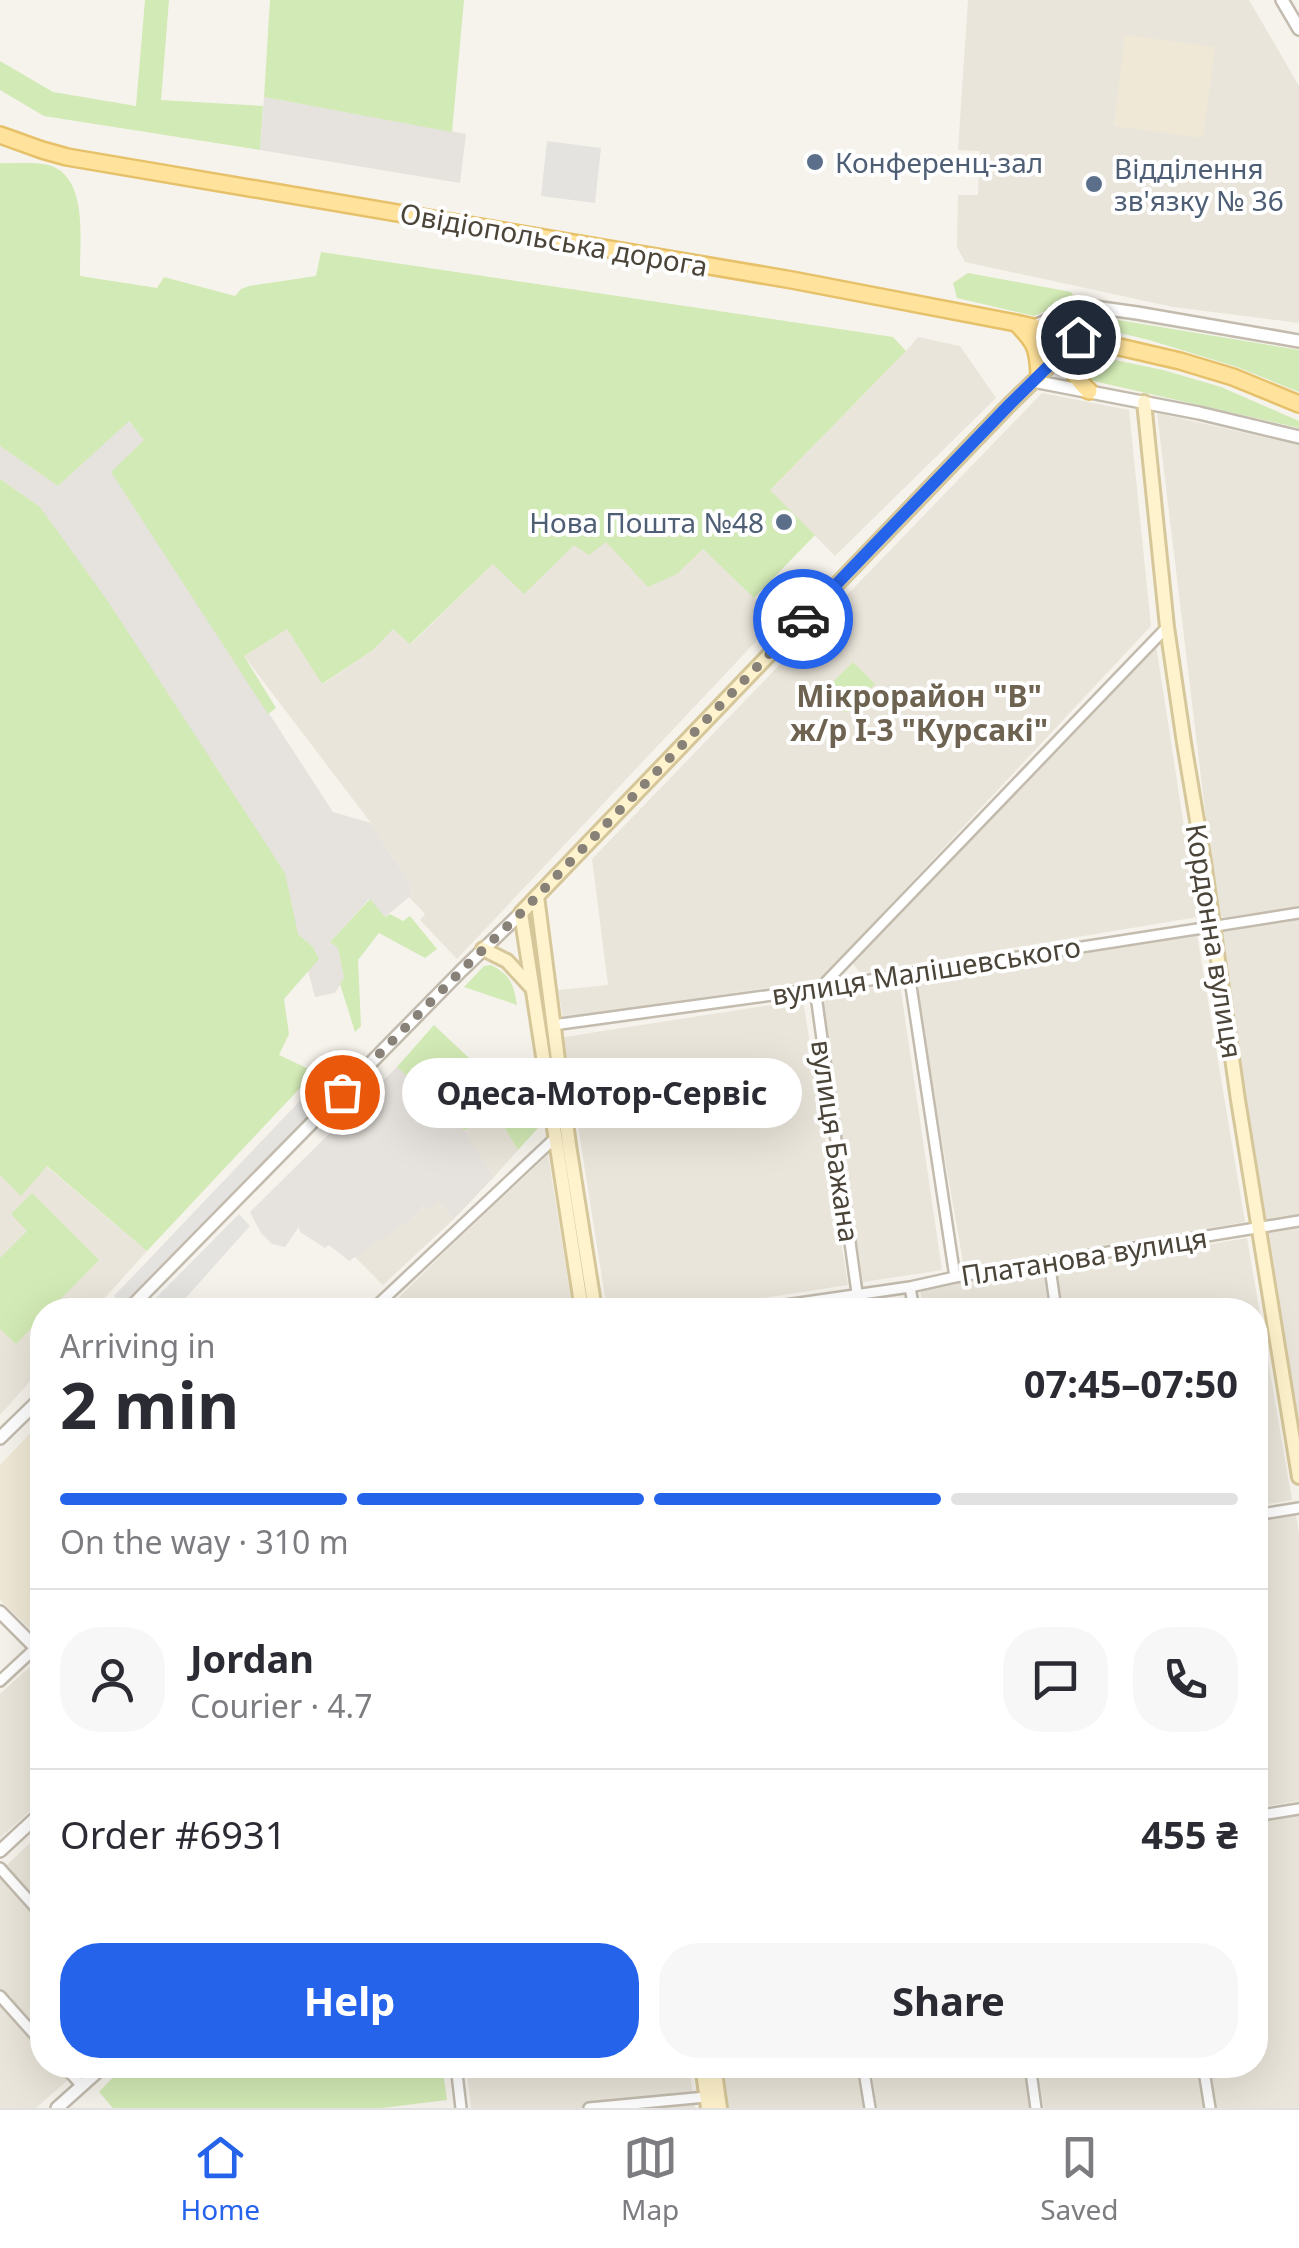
<!DOCTYPE html>
<html lang="en">
<head>
<meta charset="utf-8">
<style>
	:root { --surface:#fff; --page:#f7f7f7; --text:#2b2b33; --muted:#7c7c81; --line:#e1e1e2; --accent:#2563eb }
	body { margin:0; font-family:"Noto Sans",sans-serif; background:var(--page); color:var(--text); height:100vh; display:flex; flex-direction:column; font-size:38px; white-space:nowrap }
	* { box-sizing:border-box; margin:0 }
	p { font-size:32px; color:var(--muted) }
	.icon { flex:none; width:55px; height:55px; fill:none; stroke:currentColor; stroke-width:2; stroke-linecap:round; stroke-linejoin:round }
	.map { position:relative; flex:1; overflow:hidden }
	.side { position:absolute; left:30px; top:1298px; width:1238px; height:780px; display:flex; flex-direction:column; background:var(--surface); border-radius:40px; box-shadow:0 10px 40px #0002 }
	.side>* { flex:none }
	.pin { position:absolute; display:grid; place-items:center; width:85px; height:85px; color:#fff; margin:-42px; border:5px solid #fff; border-radius:50%; box-shadow:0 2px 10px #0007 }
	.courier { position:absolute; display:grid; place-items:center; width:100px; height:100px; margin:-50px; border:8px solid #2563eb; border-radius:50%; background:#fff; color:#222; box-shadow:0 2px 12px #0007 }
	.bubble { position:absolute; height:70px; border-radius:35px; background:var(--surface); box-shadow:0 10px 40px #0002; font-size:32px; font-weight:700; line-height:70px; text-align:center }
	.summary em { font-style:normal; font-weight:700 }
	.summary div { display:flex; flex-direction:column-reverse }
	.summary { display:flex; align-items:center; justify-content:space-between; height:170px; padding:0 30px }
	h1 { font-size:65px; font-weight:700; line-height:75px }
	.bar { display:grid; grid-template-columns:repeat(4,1fr); gap:15px 10px; align-content:center; height:120px; padding:0 30px }
	.bar i { height:12px; border-radius:8px; background:var(--line) }
	.bar .on { background:var(--accent) }
	.bar p { grid-column:span 4 }
	.line { display:flex; align-items:center; gap:25px; padding:0 30px; border-top:2px solid var(--line) }
	.line div { flex:1 }
	.round { display:grid; place-items:center; flex:none; width:105px; height:105px; border-radius:40px; background:var(--page) }
	.cta { display:flex; gap:20px; margin-top:auto; padding:20px 30px }
	.cta a { flex:1; height:115px; border-radius:40px; background:var(--accent); color:#fff; font-size:40px; font-weight:700; line-height:115px; text-align:center }
	.cta a+a { background:var(--page); color:var(--text) }
	.tab-bar { display:flex; justify-content:space-around; align-items:center; height:140px; border-top:2px solid var(--line); background:var(--surface); font-size:28px; color:var(--muted) }
	.tab-bar a { display:grid; justify-items:center; gap:5px }
	.tab-bar .on { color:var(--accent) }
	.map>svg:first-child { display:block }
	.residential { fill:#eae5da }
	.industrial { fill:#e6e2dd }
	.education { fill:#efe8d6 }
	.green { fill:#d2eab5 }
	.parking { fill:#e5e3e0 }
	.lines { fill:none; stroke-linecap:round; stroke-linejoin:round }
	.minor-casing { stroke:#c2bbae; stroke-width:14 }
	.tertiary-casing { stroke:#c2bbae; stroke-width:16 }
	.secondary-casing { stroke:#d6c79b; stroke-width:18 }
	.primary-casing { stroke:#e6c16a; stroke-width:20 }
	.minor { stroke:#fff; stroke-width:9 }
	.tertiary { stroke:#fff; stroke-width:11 }
	.secondary { stroke:#fff3cd; stroke-width:12 }
	.primary { stroke:#ffe39c; stroke-width:15 }
	.done { stroke:#878178; stroke-width:10; stroke-dasharray:0 18 }
	.route { stroke:#2563eb; stroke-width:12 }
	.service-dot { fill:#5c6f8a; stroke:#fff; stroke-width:4 }
	.labels { text-anchor:middle; dominant-baseline:central; stroke-width:8; stroke-linejoin:round; paint-order:stroke }
	.service-label { font-size:28px; fill:#4e5e75; stroke:#fff; text-anchor:start }
	.street-label { font-size:28px; fill:#4b4439; stroke:#fff }
	.neighbourhood-label { font-size:30px; font-weight:bold; fill:#6e6250; stroke:#fff }
</style>
</head>
<body>
<div class="map">
<svg width="1299" height="2108" viewBox="0 0 1299 2108">
	<rect width="100%" height="100%" fill="#f6f3ec"/>
	<path class="residential" d="M968 0H1249L1299 86V323L1173 307 965 262 957 247 958 195H978L980 151 958 150Z
		M918 337 960 346 996 398 835 556 770 490 906 351Z
		M1042 393 1129 410 1151 626 820 980 563 1018 558 990 608 985 592 859Z
		M1157 413 1299 445V908L1218 918Z
		M606 542 677 574 703 549 777 619 457 959 420 920 425 914 409 897 412 888 371 823 244 656 287 629 323 684 373 650 393 628 411 644 493 564 574 544Z
		M1156 645 1198 917 860 973 851 961Z
		M1299 918V1218L1265 1223 1218 930Z
		M1197 935 1245 1222 964 1268 914 981Z
		M900 984 942 1270 863 1282 820 995Z
		M803 1000 848 1285 685 1310H607L564 1037Z
		M497 1115 518 1150 494 1177 464 1130Z
		M548 1155 573 1310H386L446 1251Z
		M46 1166 147 1251 94 1310H42V1368L0 1415V1175L21 1195Z
		M438 1201 454 1219 383 1285 354 1256 415 1216 423 1205Z
		M1299 1226V1433L1266 1231Z
		M1247 1238 1292 1500 1255 1506V1310H1062L1055 1271Z
		M1043 1271 1049 1310H923L920 1289Z
		M1296 1515 1299 1533V1801L1255 1808V1522Z
		M34 1663 42 1671V1800L0 1838V1694Z
		M1299 1814V2108H1212L1206 2065H1255V1821Z
		M42 1832V2065H85L36 2108H0V1871Z
		M466 2065H689L695 2108H471Z
		M721 2065H859L865 2108H728Z
		M871 2065H1023L1030 2108H877Z
		M1037 2065H1200L1208 2108H1044Z"/>
	<path class="industrial" d="M264 97 466 134 460 183 260 150Z
		M128 421 145 440 112 472 333 812 371 823 412 888 409 897 385 917 369 899 330 942 338 948 344 978 335 993 315 997 308 971 318 958 313 947 298 934 40 507 0 479V446L58 486Z
		M397 1067 464 1130 494 1177 454 1219 438 1201 429 1210 423 1205 415 1216 349 1261 329 1245 325 1248 300 1232 299 1227 285 1247 272 1244 261 1233 250 1212Z"/>
	<path class="education" d="M1125 35 1215 47 1203 138 1114 126Z
		M42 1421V1631L38 1636 0 1600V1465Z"/>
	<path class="green" d="M145 0H169L161 100 263 106 260 150 44 116 0 90V61L53 92 136 106Z
		M270 0H464L452 132 264 97Z
		M0 163C16 164 40 161 54 167 89 183 79 246 80 276L157 288 164 277 235 296 241 289 249 286 316 276 321 252 893 337 906 351 770 490 815 535 754 598 703 549 677 574 648 587 606 542 589 555 574 545 524 594 493 564 410 644 393 629 373 650 322 684 287 629 244 656 276 708 268 714 111 472 144 440 129 421 58 486 0 446Z
		M968 273 1071 292 1075 298 1034 316 957 298 953 283Z
		M1088 315 1299 350V392L1237 367 1149 340 1079 323V320Z
		M1091 355 1163 370 1221 387 1299 421V428L1085 379Z
		M0 479 40 507 107 600 285 873 298 934 313 947 319 959 284 999 289 1034 279 1055 315 1072 147 1251 47 1166 21 1196 0 1175Z
		M853 662 875 684 846 713 824 691Z
		M370 899 385 917 390 914 403 921 410 916 437 949 425 958 379 933 358 960 361 1026 355 1032 340 984 344 978 338 948 330 942Z
		M491 965C512 976 513 984 517 1005L464 987 484 966Z
		M434 1025 471 1060 501 1059 505 1079 529 1078 538 1128 518 1150 497 1115 464 1130 397 1067Z
		M32 1193 99 1260 50 1310H42V1317L16 1344 0 1329V1258L27 1231 11 1214Z
		M125 2065H442L447 2100 382 2108H113L99 2092Z"/>
	<path class="parking" d="M547 141 601 148 595 203 541 196Z
		M314 1086 326 1098 123 1304 114 1296Z
		M239 1214 250 1226 175 1310H144Z"/>
	<g class="lines">
		<g class="minor-casing">
			<path id="minor" d="M909 973 955 1277
				M823 985 1167 627
				M815 988 857 1293
				M553 1025 787 993 1299 913
				M1049 1261 1056 1310
				M910 1287 914 1310
				M372 1310 555 1138
				M751 1310 910 1287 955 1277 1299 1221
				M1255 1515 1299 1508
				M0 1681 42 1642
				M1255 1816 1299 1809
				M0 1868 42 1915
				M0 1996 42 2043
				M63 2065 82 2086
				M456 2065 461 2108
				M863 2065 870 2108
				M1030 2065 1036 2108
				M1203 2065 1210 2108
				M589 2108 706 2097"/>
		</g>
		<g class="tertiary-casing">
			<path id="tertiary" d="M1282 0 1299 29
				M1033 327 1080 305 1137 313 1299 341
				M1079 337 1073 328 1072 318 1084 307
				M1033 381 1199 413 1299 437
				M128 1310 462 970 521 913
				M0 1438 42 1397
				M0 1612 42 1654
				M0 1851 42 1812
				M57 2108 105 2065"/>
		</g>
		<g class="secondary-casing">
			<path id="secondary" d="M1144 402 1167 627 1184 743 1204 862 1238 1100 1299 1477
				M537 896 569 1145 595 1310
				M483 949 507 961 531 987
				M582 1310 521 913 1010 404 1079 337
				M702 2065 708 2108
				M714 2065 720 2108"/>
		</g>
		<g class="primary-casing">
			<path id="primary" d="M0 135 42 150 67 157 792 280 1016 323 1180 361 1233 377 1299 404
				M1016 323C1035 342 1038 348 1039 375
				M1089 391C1066 369 1065 355 1096 341"/>
		</g>
		<use href="#minor" class="minor"/>
		<use href="#tertiary" class="tertiary"/>
		<use href="#secondary" class="secondary"/>
		<use href="#primary" class="primary"/>
	</g>
	<g class="lines">
		<path class="done" d="M342 1092 462 970 521 913 803 619"/>
		<path class="route" d="M803 619 1010 404 1078 337"/>
	</g>
	<g class="service-dot">
		<circle cx="815" cy="162" r="10"/>
		<circle cx="1094" cy="184" r="10"/>
		<circle cx="784" cy="522" r="10"/>
	</g>
	<g class="labels">
		<g class="service-label">
			<text x="835" y="162">Конференц-зал</text>
			<text x="1114" y="168">Відділення<tspan x="1114" dy="32">зв'язку № 36</tspan></text>
			<text x="764" y="522" text-anchor="end">Нова Пошта №48</text>
		</g>
		<g class="street-label">
			<text transform="translate(554 239) rotate(10)">Овідіопольська дорога</text>
			<text transform="translate(1215 941) rotate(81)">Кордонна вулиця</text>
			<text transform="translate(926 970) rotate(-9)">вулиця Малішевського</text>
			<text transform="translate(836 1141) rotate(82)">вулиця Бажана</text>
			<text transform="translate(1084 1256) rotate(-9)">Платанова вулиця</text>
		</g>
		<g class="neighbourhood-label">
			<text x="919" y="695">Мікрорайон "В"<tspan x="919" dy="34">ж/р I-3 "Курсакі"</tspan></text>
		</g>
	</g>
</svg>
<div class="pin" style="left:342px;top:1092px;background:#ea580c"><svg class="icon" aria-label="bag" viewBox="0 0 24 24"><path d="M5 8h14l-1 12H6zM9 8a3 3 0 0 1 6 0"/></svg></div>
<div class="pin" style="left:1078px;top:337px;background:#1f2937"><svg class="icon" aria-label="home" viewBox="0 0 24 24"><path d="M3 11l9-7 9 7M6 9v11h12V9"/></svg></div>
<div class="courier" style="left:803px;top:619px"><svg class="icon" aria-label="car" viewBox="0 0 24 24"><path d="M5 17H2v-5l4-1 3-4h7l3 4 3 1v5h-3M9 17h6M6 11h13"/><circle cx="7" cy="17" r="2"/><circle cx="17" cy="17" r="2"/></svg></div>
<div class="bubble" style="left:402px;top:1058px;width:400px">Одеса-Мотор-Сервіс</div>
<section class="side">
<div class="summary"><div><h1>2 min</h1><p>Arriving in</p></div><em>07:45–07:50</em></div>
<div class="bar"><i class="on"></i><i class="on"></i><i class="on"></i><i></i><p>On the way · 310 m</p></div>
<div class="line" style="height:180px"><a class="round"><svg class="icon" aria-label="person" viewBox="0 0 24 24"><circle cx="12" cy="8" r="4"/><path d="M4 21q1-7 8-7t8 7"/></svg></a><div><b>Jordan</b><p>Courier · 4.7</p></div><a class="round"><svg class="icon" aria-label="chat" viewBox="0 0 24 24"><path d="M4 5h16v11H9l-5 4z"/></svg></a><a class="round"><svg class="icon" aria-label="phone" viewBox="0 0 24 24"><path d="M5 4h4l2 5-3 2q2 4 5 5l2-3 5 2v4C11 20 4 13 5 4z"/></svg></a></div>
<div class="line" style="height:130px"><div>Order #6931</div><b>455 ₴</b></div>
<div class="cta"><a>Help</a><a>Share</a></div>
</section>
</div>
<nav class="tab-bar">
<a class="on"><svg class="icon" aria-label="home" viewBox="0 0 24 24"><path d="M3 11l9-7 9 7M6 9v11h12V9"/></svg>Home</a>
<a><svg class="icon" aria-label="map" viewBox="0 0 24 24"><path d="M3 6l6-2 6 2 6-2v14l-6 2-6-2-6 2zM9 4v14M15 6v14"/></svg>Map</a>
<a><svg class="icon" aria-label="saved" viewBox="0 0 24 24"><path d="M7 4h10v16l-5-4-5 4z"/></svg>Saved</a>
</nav>
</body>
</html>
